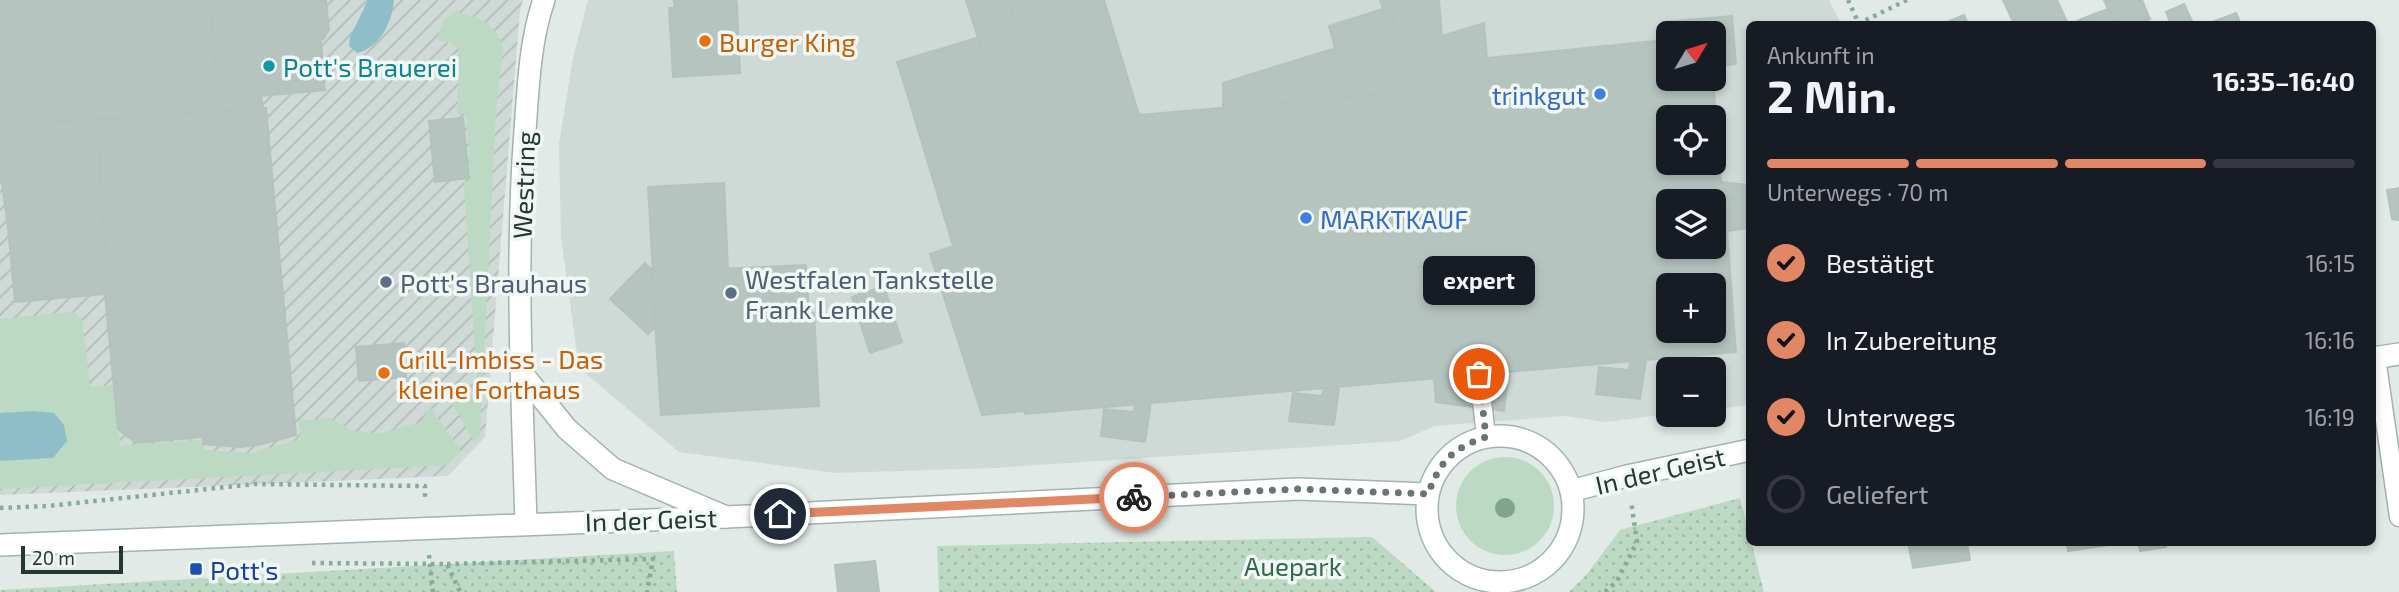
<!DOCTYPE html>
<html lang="de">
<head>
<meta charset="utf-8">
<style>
	:root { --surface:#171b24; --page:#242831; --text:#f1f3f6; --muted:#9ea1a6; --line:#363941; --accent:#e28766 }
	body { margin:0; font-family:"Exo 2",sans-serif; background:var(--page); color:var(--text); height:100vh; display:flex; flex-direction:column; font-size:26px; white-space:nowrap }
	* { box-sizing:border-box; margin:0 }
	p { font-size:23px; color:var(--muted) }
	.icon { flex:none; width:38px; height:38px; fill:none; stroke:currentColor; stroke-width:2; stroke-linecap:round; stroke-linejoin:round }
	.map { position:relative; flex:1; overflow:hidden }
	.drawer { position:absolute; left:1746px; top:21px; width:630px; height:525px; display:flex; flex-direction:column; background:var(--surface); border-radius:10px; box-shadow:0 4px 10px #0003 }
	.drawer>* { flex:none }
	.needle { width:46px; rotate:52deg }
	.buttons { position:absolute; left:1656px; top:21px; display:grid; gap:14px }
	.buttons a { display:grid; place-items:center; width:70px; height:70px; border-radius:10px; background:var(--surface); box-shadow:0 4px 10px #0003; font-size:35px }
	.scale { position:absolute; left:21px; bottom:18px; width:102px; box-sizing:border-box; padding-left:7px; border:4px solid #233833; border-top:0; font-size:19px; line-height:24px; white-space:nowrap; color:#233833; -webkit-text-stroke:5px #f1f7f4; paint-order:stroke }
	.pin { position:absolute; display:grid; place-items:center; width:60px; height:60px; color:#fff; margin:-30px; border:4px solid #fff; border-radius:50%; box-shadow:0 2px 7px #0007 }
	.courier { position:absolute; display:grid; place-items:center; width:70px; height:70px; margin:-35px; border:5px solid #e28766; border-radius:50%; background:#fff; color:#222; box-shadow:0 2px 9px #0007 }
	.bubble { position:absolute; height:49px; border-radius:10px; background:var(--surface); box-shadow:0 4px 10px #0003; font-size:23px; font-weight:700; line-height:49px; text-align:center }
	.summary em { font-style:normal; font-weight:700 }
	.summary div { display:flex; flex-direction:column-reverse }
	.summary { display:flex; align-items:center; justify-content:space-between; height:119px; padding:0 21px }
	h1 { font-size:46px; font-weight:700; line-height:52px }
	.bar { display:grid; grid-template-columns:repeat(4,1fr); gap:10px 7px; align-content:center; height:84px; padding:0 21px }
	.bar i { height:9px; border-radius:5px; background:var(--line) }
	.bar .active { background:var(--accent) }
	.bar p { grid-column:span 4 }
	ol { padding:0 21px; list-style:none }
	li { display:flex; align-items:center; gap:21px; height:77px }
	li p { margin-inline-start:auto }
	li .icon { padding:7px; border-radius:50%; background:var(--accent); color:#111; stroke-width:4 }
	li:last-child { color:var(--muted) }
	li i { width:38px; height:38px; border:4px solid var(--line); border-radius:50% }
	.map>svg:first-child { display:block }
	.built { fill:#cfd9d5; fill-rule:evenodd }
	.industrial { fill:url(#industrial-furrows) }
	.grass { fill:#bcd9c4 }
	.park { fill:url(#park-dots) }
	.water { fill:#8ebfc9 }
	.building { fill:#b6c4bf; stroke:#b4c2bd; stroke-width:2; fill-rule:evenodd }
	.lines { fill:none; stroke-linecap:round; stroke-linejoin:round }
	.service-casing { stroke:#a4b1ad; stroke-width:21 }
	.tertiary-casing { stroke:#a4b1ad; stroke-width:24 }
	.secondary-casing { stroke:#a1b4ae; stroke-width:24 }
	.path { stroke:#85aa9f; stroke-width:4.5; stroke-dasharray:3.5 5; stroke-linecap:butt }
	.service { stroke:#fff; stroke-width:18 }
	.tertiary { stroke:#fff; stroke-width:21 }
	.secondary { stroke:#fff; stroke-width:21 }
	.tree { fill:#81a490 }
	.done { stroke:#667672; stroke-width:7; stroke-dasharray:0 12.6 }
	.route { stroke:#e28766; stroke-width:9 }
	.food-dot { fill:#e8710a; stroke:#f1f7f4; stroke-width:2.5 }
	.culture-dot { fill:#0f9aa8; stroke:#f1f7f4; stroke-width:2.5 }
	.shop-dot { fill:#3f7fe0; stroke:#f1f7f4; stroke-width:2.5 }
	.service-dot { fill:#5c6f8a; stroke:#f1f7f4; stroke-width:2.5 }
	.transit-dot { fill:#1a4fb4; stroke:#f1f7f4; stroke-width:2.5 }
	.labels { text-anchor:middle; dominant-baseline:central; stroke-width:7; stroke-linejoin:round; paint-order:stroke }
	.food-label { font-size:26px; fill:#c56008; stroke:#f1f7f4; text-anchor:start }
	.culture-label { font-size:26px; fill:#0d838f; stroke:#f1f7f4; text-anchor:start }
	.shop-label { font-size:26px; fill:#366cbe; stroke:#f1f7f4; text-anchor:end }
	.street-label { font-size:26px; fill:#233833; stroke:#f1f7f4 }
	.service-label { font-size:26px; fill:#4e5e75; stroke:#f1f7f4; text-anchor:start }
	.park-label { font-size:26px; fill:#326b49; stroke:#f1f7f4 }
	.transit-label { font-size:26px; fill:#164399; stroke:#f1f7f4; text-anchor:start }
</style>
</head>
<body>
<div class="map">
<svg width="2399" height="592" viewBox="0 0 2399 592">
	<defs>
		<pattern id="industrial-furrows" width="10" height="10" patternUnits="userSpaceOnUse" patternTransform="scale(1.75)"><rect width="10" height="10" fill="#cfd9d5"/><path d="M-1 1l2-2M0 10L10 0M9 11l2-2" fill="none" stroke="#b1bbb7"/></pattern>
		<pattern id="park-dots" width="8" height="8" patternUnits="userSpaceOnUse" patternTransform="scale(1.75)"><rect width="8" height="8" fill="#bcd9c4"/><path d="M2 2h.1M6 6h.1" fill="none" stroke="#a1bba9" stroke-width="1.8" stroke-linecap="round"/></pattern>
	</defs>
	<rect width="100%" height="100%" fill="#e1eae6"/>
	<path class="built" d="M588 0H1829L1841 24H1750V405L1713 409V369H1668V414L1605 422 1564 416 1434 426 1400 441 994 468 836 473 679 452 579 368 561 237 559 144 573 58ZM1668 33H1713V79H1668ZM1668 117H1713V163H1668ZM1668 201H1713V247H1668ZM1668 285H1713V331H1668Z"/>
	<path class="industrial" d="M0 0H523L520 10 485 437 448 476 0 495Z"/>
	<path class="grass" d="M455 11C477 17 496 23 503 47L496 110 480 435 474 441 450 400 468 392 473 398 478 396 464 182 471 180 466 114H457L459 47 436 39 444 20Z
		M73 312 82 319 90 387 113 385 120 446 199 440 204 450 252 453 301 439 299 421 330 418 350 430 379 434 421 422 430 407 461 451 448 465 0 489V461L53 458 33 411 0 413V319Z
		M1456 506a49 49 0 1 1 98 0a49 49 0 1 1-98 0Z"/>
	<path class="park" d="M1740 498 1764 592H1569L1587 574 1620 530Z
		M1372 537 1436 592H939L937 546Z
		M674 551 677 592H0V590Z"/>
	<path class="water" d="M368 0H394C392 22 381 47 357 53L349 46 350 37Z
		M33 411 54 413 64 425 67 441 53 458 0 461V413Z"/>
	<path class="building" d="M0 0H210L219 111 0 125Z
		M210 0H326L329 30 321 42 325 90 261 96 263 108 219 111Z
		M674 0H736L737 5 675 8Z
		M966 0H1009L1018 30 979 41Z
		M1009 0H1104L1139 115 1496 84 1487 58 1665 40 1663 22 1732 16 1736 64 1713 67V33H1668V79H1713L1721 182 1748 185 1750 228 1727 231 1736 352 1025 414V411L982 415 930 254 953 246 906 90 986 65 979 41 1018 30ZM1668 117H1713V163H1668ZM1668 201H1713V247H1668ZM1668 285H1713V331H1668Z
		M1380 0H1386L1397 29 1335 49 1329 26 1383 9Z
		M1386 0H1439L1442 36 1484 23 1487 58 1496 84 1419 91Z
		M2003 0H2057L2068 24H2014Z
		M2104 0H2142L2150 19 2137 24H2114Z
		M2184 4 2192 21 2185 24H2171L2166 12Z
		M737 5 740 73 673 77 669 8Z
		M2108 9 2114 24H2095L2091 15Z
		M2236 13 2241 24H2213L2212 22Z
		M1964 15 1968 24H1942Z
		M2091 15 2095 24H2076L2075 22Z
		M1397 29 1419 91 1223 108V83Z
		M977 38 986 65 906 90 897 62Z
		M266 108 280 262 128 276 127 268 108 269 102 213 98 120Z
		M463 118 469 178 435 182 429 121Z
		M98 120 102 213 8 227 2 183H0V125Z
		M724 183 728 269 653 272 648 187Z
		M2399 188V220H2397L2392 219 2387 190Z
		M102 213 108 269 127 268 128 276 105 294 15 302 8 227Z
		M280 262 296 435 262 444 242 447 203 444 202 437 136 443 118 429 105 294 128 276Z
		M645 263 652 270 656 326 648 334 610 299Z
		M806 265 809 314 655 322 653 272Z
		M884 286 902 342 870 353 852 297Z
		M814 313 819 406 661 415 655 322Z
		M404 343 406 377 359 381 356 347Z
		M1646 360 1640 399 1596 394 1599 367 1629 370 1630 361Z
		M1509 371 1504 411 1436 402 1434 378Z
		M1339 387 1334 425 1289 421 1293 393 1322 396 1323 388Z
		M1151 402 1145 442 1101 436 1104 409 1134 412 1135 404Z
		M1908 542H1967L1970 560 1913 568Z
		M2067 542H2109V545L2068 551Z
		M2138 542H2165L2166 547 2140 551Z
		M875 561 879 592H838L835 565Z"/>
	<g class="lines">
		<g class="service-casing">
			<path id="service" d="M2376 358 2399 517
				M1479 374 1486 437"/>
		</g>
		<g class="tertiary-casing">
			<path id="tertiary" d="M521 372 567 429 613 469 726 517
				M526 523C522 393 515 261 525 131 528 89 530 39 544 0"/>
		</g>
		<g class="secondary-casing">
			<path id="secondary" d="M2373 358 2399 354
				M1427 509a73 73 0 1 1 146 0a73 73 0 1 1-146 0Z
				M1571 491 1627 476 1750 450
				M0 545 726 517 1298 489 1428 494"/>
		</g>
		<path class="path" d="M1848 0 1859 24
			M1858 24 1907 0
			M0 508 48 506 255 484 425 486V501
			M429 555 433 592
			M312 563 447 564 460 592
			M447 564 653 559 647 592
			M1605 592 1617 581 1637 542 1631 501"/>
		<use href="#service" class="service"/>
		<use href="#tertiary" class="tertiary"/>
		<use href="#secondary" class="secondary"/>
	</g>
	<circle class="tree" cx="1505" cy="508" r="10"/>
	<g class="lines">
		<path class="done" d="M1134 497 1298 489 1428 494C1440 461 1453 448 1486 437L1479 374"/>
		<path class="route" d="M780 514 1134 497"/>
	</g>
	<g class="food-dot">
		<circle cx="705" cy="41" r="7"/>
		<circle cx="384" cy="373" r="7"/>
	</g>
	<circle class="culture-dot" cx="269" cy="66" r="7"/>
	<g class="shop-dot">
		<circle cx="1600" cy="94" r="7"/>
		<circle cx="1306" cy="218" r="7"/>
	</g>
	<g class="service-dot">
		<circle cx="386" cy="282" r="7"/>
		<circle cx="731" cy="293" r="7"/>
	</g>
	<rect class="transit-dot" x="189" y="562" width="14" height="14" rx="3.5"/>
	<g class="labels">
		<g class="food-label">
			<text x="719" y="41">Burger King</text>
			<text x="398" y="358">Grill-Imbiss - Das<tspan x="398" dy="30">kleine Forthaus</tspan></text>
		</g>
		<g class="culture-label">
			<text x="283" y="66">Pott's Brauerei</text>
		</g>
		<g class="shop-label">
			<text x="1586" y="94">trinkgut</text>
			<text x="1320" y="218" text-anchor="start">MARKTKAUF</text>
		</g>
		<g class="street-label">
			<text transform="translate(523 185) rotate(-88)">Westring</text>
			<text transform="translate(1660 470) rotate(-13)">In der Geist</text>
			<text transform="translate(651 519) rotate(-2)">In der Geist</text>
		</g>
		<g class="service-label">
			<text x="745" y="278">Westfalen Tankstelle<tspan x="745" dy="30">Frank Lemke</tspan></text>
			<text x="400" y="282">Pott's Brauhaus</text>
		</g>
		<g class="park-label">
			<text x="1293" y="565">Auepark</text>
		</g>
		<g class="transit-label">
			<text x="210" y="569">Pott's</text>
		</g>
	</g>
</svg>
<div class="buttons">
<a><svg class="needle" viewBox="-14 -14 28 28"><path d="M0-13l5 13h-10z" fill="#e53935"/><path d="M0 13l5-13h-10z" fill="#9ea1a6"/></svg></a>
<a><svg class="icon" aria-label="locate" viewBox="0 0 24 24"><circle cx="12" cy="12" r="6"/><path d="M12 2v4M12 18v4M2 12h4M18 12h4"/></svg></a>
<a><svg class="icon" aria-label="layers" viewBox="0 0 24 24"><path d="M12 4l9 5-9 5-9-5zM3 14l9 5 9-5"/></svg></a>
<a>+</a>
<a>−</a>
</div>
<div class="scale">20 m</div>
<div class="pin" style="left:1479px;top:374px;background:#ea580c"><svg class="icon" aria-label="bag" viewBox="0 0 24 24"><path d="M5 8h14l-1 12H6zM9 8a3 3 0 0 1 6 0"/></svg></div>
<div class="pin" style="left:780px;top:514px;background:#1f2937"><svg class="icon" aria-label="home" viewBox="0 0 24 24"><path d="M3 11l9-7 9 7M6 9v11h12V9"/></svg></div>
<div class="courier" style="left:1134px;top:497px"><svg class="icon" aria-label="bike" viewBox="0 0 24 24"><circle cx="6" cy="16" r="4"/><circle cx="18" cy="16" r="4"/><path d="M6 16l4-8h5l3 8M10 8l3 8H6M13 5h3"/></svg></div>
<div class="bubble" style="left:1423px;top:256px;width:112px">expert</div>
<section class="drawer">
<div class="summary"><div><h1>2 Min.</h1><p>Ankunft in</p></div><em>16:35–16:40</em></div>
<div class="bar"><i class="active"></i><i class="active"></i><i class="active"></i><i></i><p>Unterwegs · 70 m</p></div>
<ol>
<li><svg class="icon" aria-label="check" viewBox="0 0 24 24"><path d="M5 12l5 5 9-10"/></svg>Bestätigt<p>16:15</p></li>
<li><svg class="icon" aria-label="check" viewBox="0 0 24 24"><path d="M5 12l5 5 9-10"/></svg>In Zubereitung<p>16:16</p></li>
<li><svg class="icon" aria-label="check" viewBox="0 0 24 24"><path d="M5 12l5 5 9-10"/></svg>Unterwegs<p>16:19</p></li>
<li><i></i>Geliefert</li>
</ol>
</section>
</div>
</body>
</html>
